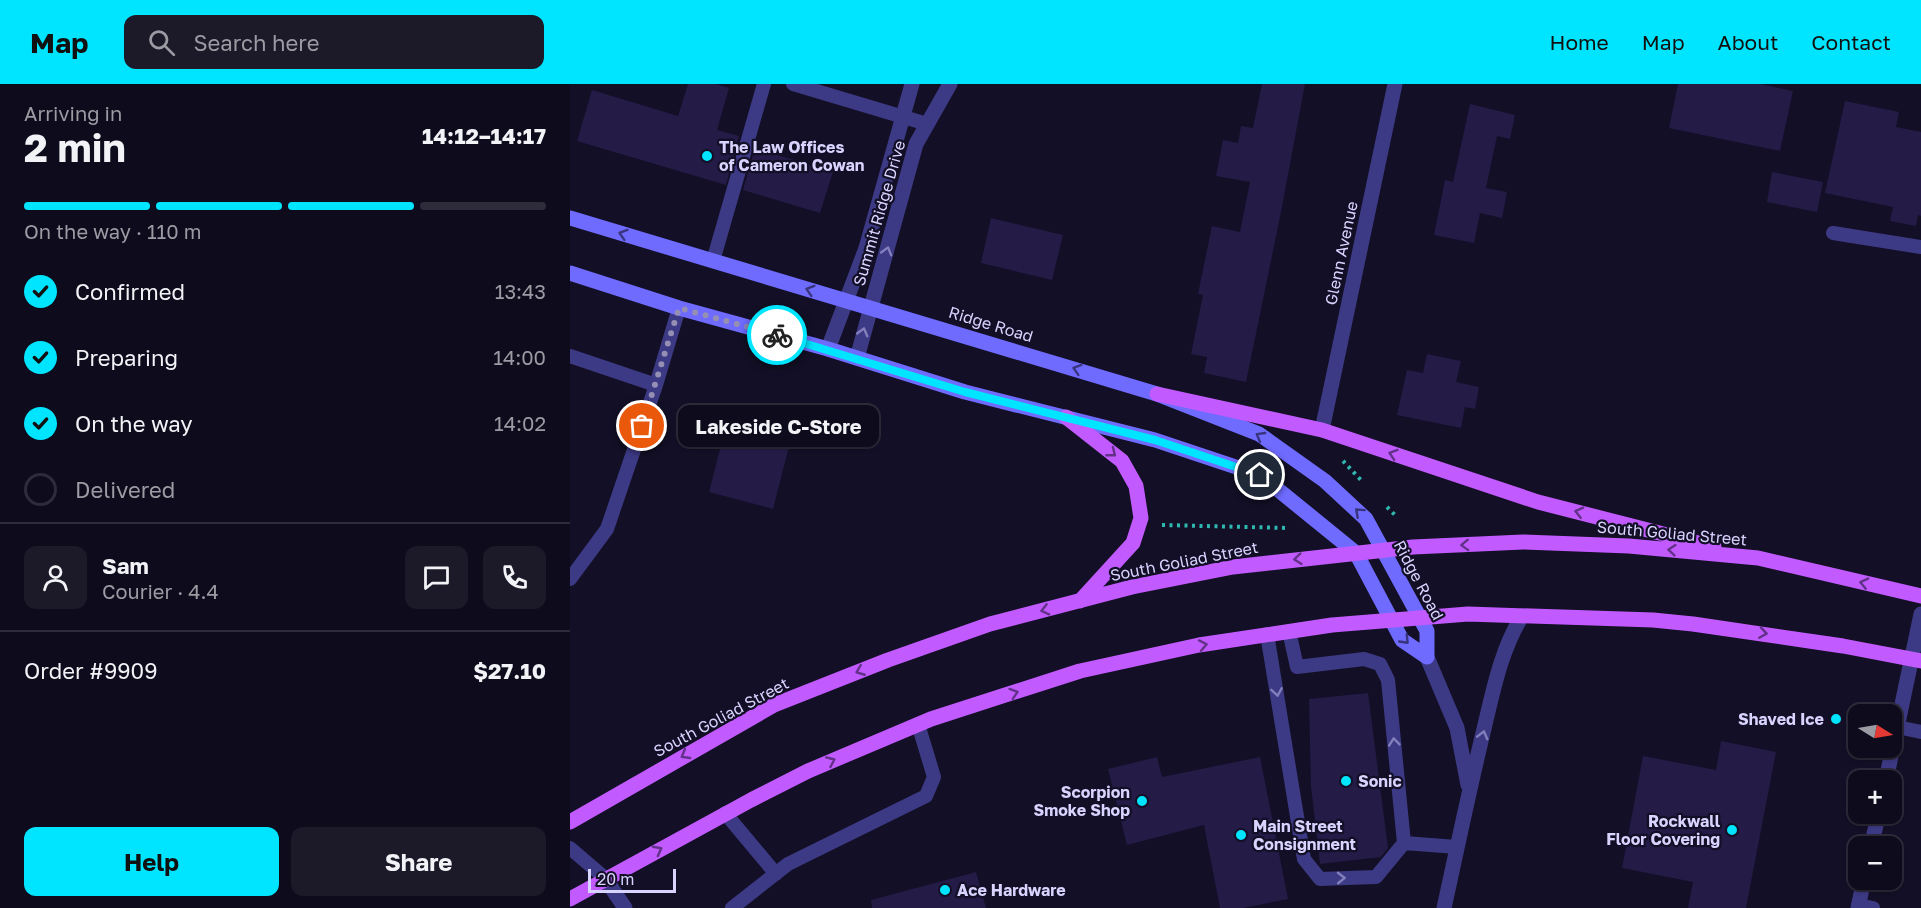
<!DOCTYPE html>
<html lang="en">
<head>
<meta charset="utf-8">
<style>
	:root { --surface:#0e0b1c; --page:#1c1929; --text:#f1f3f6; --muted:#9b9ba3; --line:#2e2b3b; --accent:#00e5ff }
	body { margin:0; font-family:"Golos Text",sans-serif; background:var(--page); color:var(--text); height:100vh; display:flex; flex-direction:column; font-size:22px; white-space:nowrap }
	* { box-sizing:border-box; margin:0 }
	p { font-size:20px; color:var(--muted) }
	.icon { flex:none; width:33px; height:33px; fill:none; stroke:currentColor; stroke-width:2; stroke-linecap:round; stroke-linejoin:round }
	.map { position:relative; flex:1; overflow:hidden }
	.panel { display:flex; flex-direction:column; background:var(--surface); width:570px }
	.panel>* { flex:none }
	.needle { width:39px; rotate:101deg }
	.tools { position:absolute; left:1278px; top:620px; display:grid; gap:12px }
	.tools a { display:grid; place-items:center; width:54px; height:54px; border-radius:12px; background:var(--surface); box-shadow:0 2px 4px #0004,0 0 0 2px var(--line); font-size:30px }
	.scale { position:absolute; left:18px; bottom:15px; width:88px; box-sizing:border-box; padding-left:6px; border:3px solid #d9d4ff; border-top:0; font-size:16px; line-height:21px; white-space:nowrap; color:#d9d4ff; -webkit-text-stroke:4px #130f26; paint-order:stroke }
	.pin { position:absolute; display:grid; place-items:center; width:51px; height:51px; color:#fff; margin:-26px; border:3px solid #fff; border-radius:50%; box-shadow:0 2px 6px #0007 }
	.courier { position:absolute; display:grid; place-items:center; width:60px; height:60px; margin:-30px; border:4px solid #00e5ff; border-radius:50%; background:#fff; color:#222; box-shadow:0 2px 8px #0007 }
	.bubble { position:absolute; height:42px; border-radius:12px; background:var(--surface); box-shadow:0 2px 4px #0004,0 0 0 2px var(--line); font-size:20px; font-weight:700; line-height:42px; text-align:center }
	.overview em { font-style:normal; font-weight:700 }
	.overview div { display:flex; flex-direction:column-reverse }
	.overview { display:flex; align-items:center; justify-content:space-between; height:102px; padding:0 24px }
	h1 { font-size:39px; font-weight:700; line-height:45px }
	.bar { display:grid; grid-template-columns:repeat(4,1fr); gap:9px 6px; align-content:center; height:72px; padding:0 24px }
	.bar i { height:8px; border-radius:4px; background:var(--line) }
	.bar .selected { background:var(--accent) }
	.bar p { grid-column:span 4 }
	.line { display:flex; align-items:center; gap:15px; padding:0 24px; border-top:2px solid var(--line) }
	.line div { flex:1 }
	.round { display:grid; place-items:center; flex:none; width:63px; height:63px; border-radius:12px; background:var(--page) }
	ol { padding:0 24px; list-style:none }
	li { display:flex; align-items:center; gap:18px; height:66px }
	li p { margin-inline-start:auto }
	li .icon { padding:6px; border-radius:50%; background:var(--accent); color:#111; stroke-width:4 }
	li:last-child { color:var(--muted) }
	li i { width:33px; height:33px; border:3px solid var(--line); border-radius:50% }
	.primary-button { display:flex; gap:12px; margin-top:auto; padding:12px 24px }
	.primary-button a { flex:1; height:69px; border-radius:12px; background:var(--accent); color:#111; font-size:24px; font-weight:700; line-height:69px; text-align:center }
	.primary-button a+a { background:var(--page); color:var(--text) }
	header { display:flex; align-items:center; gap:36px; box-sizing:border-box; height:84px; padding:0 30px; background:var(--accent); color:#111 }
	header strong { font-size:28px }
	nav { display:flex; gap:33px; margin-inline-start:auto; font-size:21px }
	.search { width:420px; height:54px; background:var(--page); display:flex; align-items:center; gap:15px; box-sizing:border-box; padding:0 21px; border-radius:12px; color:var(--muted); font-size:22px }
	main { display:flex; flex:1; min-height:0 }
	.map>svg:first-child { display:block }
	.building { fill:#241b47 }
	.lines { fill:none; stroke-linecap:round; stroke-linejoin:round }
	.path { stroke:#2fb8b0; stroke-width:4; stroke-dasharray:3 4.5; stroke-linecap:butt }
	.service { stroke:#3d3a85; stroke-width:14 }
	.minor { stroke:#3d3a85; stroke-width:15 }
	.tertiary { stroke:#3d3a85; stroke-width:15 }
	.secondary { stroke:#6f6bff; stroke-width:15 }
	.primary { stroke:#c25bff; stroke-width:15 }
	.oneway { stroke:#38347d }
	.oneway2 { stroke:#837fbc }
	.oneway3 { stroke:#623188 }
	.done { stroke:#948fb3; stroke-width:6; stroke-dasharray:0 10.8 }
	.route { stroke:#00e5ff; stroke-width:8 }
	.poi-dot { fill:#00e5ff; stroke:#130f26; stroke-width:2 }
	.labels { text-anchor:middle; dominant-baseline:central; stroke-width:4.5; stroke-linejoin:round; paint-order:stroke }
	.poi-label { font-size:16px; font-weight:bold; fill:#d9d4ff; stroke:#130f26; text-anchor:start }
	.street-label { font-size:16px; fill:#d9d4ff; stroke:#130f26 }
</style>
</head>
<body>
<header>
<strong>Map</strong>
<div class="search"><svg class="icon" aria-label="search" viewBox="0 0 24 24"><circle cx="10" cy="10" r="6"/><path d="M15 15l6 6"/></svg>Search here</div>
<nav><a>Home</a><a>Map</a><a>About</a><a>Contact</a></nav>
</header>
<main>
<section class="panel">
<div class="overview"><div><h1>2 min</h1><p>Arriving in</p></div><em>14:12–14:17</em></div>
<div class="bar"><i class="selected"></i><i class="selected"></i><i class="selected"></i><i></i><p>On the way · 110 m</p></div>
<ol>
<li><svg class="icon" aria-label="check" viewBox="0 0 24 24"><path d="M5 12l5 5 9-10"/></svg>Confirmed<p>13:43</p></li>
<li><svg class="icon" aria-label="check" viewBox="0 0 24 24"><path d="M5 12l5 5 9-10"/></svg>Preparing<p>14:00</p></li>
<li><svg class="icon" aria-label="check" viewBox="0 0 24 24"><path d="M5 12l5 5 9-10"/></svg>On the way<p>14:02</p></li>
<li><i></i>Delivered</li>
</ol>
<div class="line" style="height:108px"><a class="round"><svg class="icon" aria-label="person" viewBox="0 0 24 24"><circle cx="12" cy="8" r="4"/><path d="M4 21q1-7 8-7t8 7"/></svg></a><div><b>Sam</b><p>Courier · 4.4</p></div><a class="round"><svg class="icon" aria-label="chat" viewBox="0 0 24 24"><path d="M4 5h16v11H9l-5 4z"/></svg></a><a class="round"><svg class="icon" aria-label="phone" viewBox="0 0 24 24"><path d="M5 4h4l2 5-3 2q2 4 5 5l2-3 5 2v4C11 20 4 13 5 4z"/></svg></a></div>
<div class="line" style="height:78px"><div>Order #9909</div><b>$27.10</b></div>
<div class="primary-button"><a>Help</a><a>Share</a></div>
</section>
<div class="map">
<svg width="1351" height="824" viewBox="0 0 1351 824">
	<rect width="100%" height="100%" fill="#130f26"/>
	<path class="building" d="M118 0H146L159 4 147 46 169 52 156 101 7 57 22 6 108 32Z
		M692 0H735L711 128 676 298 634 289 637 273 621 270 633 211 628 210 642 142 670 148 680 98 646 92 653 56 668 59 671 42 683 44Z
		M1108 0H1190L1223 7 1210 67 1099 44Z
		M1275 17 1329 28 1326 43 1351 48V132L1348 131 1346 142 1320 137 1323 123 1255 109Z
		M900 20 945 31 940 55 927 52 916 104 937 108 932 134 910 129 904 159 864 151 875 96 883 98Z
		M185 64 263 88 250 129 173 106Z
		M1202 88 1253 98 1247 128 1197 118Z
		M421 134 493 151 482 196 411 179Z
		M857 270 891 277 886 298 909 303 905 325 895 323 891 344 827 331 837 286 853 289Z
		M157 338 221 355 203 425 139 408Z
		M798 609 818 764 811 773 750 780 741 702 739 615Z
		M1151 657 1206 668 1176 824H1118L1123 798 1052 784 1073 672 1146 686Z
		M587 673 592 693 690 673 718 815 673 824H650L634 741 557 761 538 685Z
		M406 788 416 824H302L301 816Z"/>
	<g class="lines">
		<path class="path" d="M773 377 791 396
			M817 423 827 433
			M592 441 719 444"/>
		<path class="service" d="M223 0 357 40
			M1263 149 1351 163
			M143 177 194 0
			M0 272 86 301
			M0 495 37 445 86 301 109 224
			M697 550 734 775 750 795 806 793 834 759 818 596 810 580 794 575 727 583 719 547
			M1327 643 1351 648
			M155 729 206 790
			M834 759 887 763
			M0 764 35 794
			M1288 821 1303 824
			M162 824 218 780 356 712 364 693 348 640"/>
		<path class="minor" d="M752 346 825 0
			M857 573 887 644 898 701
			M1316 696 1351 530
			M1301 762 1309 729
			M35 794 55 824
			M874 824C887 765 899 707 913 649 923 608 930 568 952 532
			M1288 824 1294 795"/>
		<path class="tertiary" d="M258 265 296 164 342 0
			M287 274 346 60 380 0"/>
		<path class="secondary" d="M0 134 587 310 689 350 755 397 796 435 857 547V573
			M0 189 109 224 258 265 395 308 585 356 690 391 786 469 832 556 857 573"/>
		<path class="primary" d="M587 310 752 346 968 418 1144 463
			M496 333 552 377 566 402 571 434 563 459 510 517
			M0 738 204 621 318 576 420 540 562 503 663 483 843 463 953 458 1059 462 1188 474 1351 512
			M0 815 181 716 238 687 361 635 510 587 629 561 762 541 898 530 1083 536 1123 540 1273 562 1351 577"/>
	</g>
	<defs><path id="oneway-chevron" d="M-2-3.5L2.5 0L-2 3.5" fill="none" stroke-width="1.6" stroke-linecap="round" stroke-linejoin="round" transform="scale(1.5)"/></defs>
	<g class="oneway">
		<use href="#oneway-chevron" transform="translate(53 150) rotate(-163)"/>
		<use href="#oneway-chevron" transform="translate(240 206) rotate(-163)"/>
		<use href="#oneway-chevron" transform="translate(507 285) rotate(-163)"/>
		<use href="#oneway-chevron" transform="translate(690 352) rotate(-150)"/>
		<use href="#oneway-chevron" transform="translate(789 428) rotate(-138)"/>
		<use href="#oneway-chevron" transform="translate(835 556) rotate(46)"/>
	</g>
	<g class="oneway2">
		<use href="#oneway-chevron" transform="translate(317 167) rotate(-74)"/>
		<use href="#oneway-chevron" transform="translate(293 248) rotate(-75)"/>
		<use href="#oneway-chevron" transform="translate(707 608) rotate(81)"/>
		<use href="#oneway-chevron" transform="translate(913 651) rotate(-76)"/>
		<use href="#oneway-chevron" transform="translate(824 658) rotate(-96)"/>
		<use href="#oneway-chevron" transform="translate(771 794) rotate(-1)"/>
	</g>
	<g class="oneway3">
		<use href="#oneway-chevron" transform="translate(542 369) rotate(38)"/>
		<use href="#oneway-chevron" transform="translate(823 370) rotate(-162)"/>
		<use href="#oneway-chevron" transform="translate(1009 428) rotate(-166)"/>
		<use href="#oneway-chevron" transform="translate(895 461) rotate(178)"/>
		<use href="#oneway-chevron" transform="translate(1102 466) rotate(-175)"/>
		<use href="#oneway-chevron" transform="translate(728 475) rotate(174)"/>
		<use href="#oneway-chevron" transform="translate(1294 499) rotate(-167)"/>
		<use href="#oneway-chevron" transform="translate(475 526) rotate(166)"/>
		<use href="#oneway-chevron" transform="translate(1193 549) rotate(9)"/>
		<use href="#oneway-chevron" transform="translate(633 561) rotate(-11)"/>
		<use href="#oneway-chevron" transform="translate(290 587) rotate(158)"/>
		<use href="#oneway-chevron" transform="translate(444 609) rotate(-18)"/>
		<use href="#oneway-chevron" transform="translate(115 671) rotate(150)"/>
		<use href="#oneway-chevron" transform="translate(261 677) rotate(-24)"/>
		<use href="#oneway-chevron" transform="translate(88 766) rotate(-28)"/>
	</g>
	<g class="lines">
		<path class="done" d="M72 342 109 224 207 251"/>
		<path class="route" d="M207 251 395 308 585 356 690 391"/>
	</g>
	<g class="poi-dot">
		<circle cx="137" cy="72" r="6"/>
		<circle cx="1266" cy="635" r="6"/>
		<circle cx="776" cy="697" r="6"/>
		<circle cx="572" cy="717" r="6"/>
		<circle cx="1162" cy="746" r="6"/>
		<circle cx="671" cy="751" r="6"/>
		<circle cx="375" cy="806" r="6"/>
	</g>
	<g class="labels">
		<g class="poi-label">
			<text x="149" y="63">The Law Offices<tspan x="149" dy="18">of Cameron Cowan</tspan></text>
			<text x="1254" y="635" text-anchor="end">Shaved Ice</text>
			<text x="788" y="697">Sonic</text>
			<text x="560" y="708" text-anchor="end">Scorpion<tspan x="560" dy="18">Smoke Shop</tspan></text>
			<text x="1150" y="737" text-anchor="end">Rockwall<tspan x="1150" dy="18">Floor Covering</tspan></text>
			<text x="683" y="742">Main Street<tspan x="683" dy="18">Consignment</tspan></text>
			<text x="387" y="806">Ace Hardware</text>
		</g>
		<g class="street-label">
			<text transform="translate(309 129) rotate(-74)">Summit Ridge Drive</text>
			<text transform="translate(771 169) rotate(-78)">Glenn Avenue</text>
			<text transform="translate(421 240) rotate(17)">Ridge Road</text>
			<text transform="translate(1102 449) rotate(5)">South Goliad Street</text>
			<text transform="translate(614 477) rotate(-11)">South Goliad Street</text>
			<text transform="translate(849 496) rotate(62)">Ridge Road</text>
			<text transform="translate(151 633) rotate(-28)">South Goliad Street</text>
		</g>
	</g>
</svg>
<div class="tools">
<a><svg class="needle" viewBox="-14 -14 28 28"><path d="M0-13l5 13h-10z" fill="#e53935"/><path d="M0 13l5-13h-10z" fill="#9b9ba3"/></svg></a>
<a>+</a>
<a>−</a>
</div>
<div class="scale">20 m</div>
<div class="pin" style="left:72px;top:342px;background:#ea580c"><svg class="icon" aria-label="bag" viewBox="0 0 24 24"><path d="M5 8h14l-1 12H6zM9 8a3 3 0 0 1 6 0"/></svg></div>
<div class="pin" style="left:690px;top:391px;background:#1f2937"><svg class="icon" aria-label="home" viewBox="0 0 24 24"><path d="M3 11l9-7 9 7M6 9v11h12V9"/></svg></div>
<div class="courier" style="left:207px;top:251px"><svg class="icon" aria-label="bike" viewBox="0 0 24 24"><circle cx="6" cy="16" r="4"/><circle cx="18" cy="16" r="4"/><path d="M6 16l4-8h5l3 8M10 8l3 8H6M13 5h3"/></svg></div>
<div class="bubble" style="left:108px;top:321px;width:201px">Lakeside C-Store</div>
</div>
</main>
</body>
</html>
